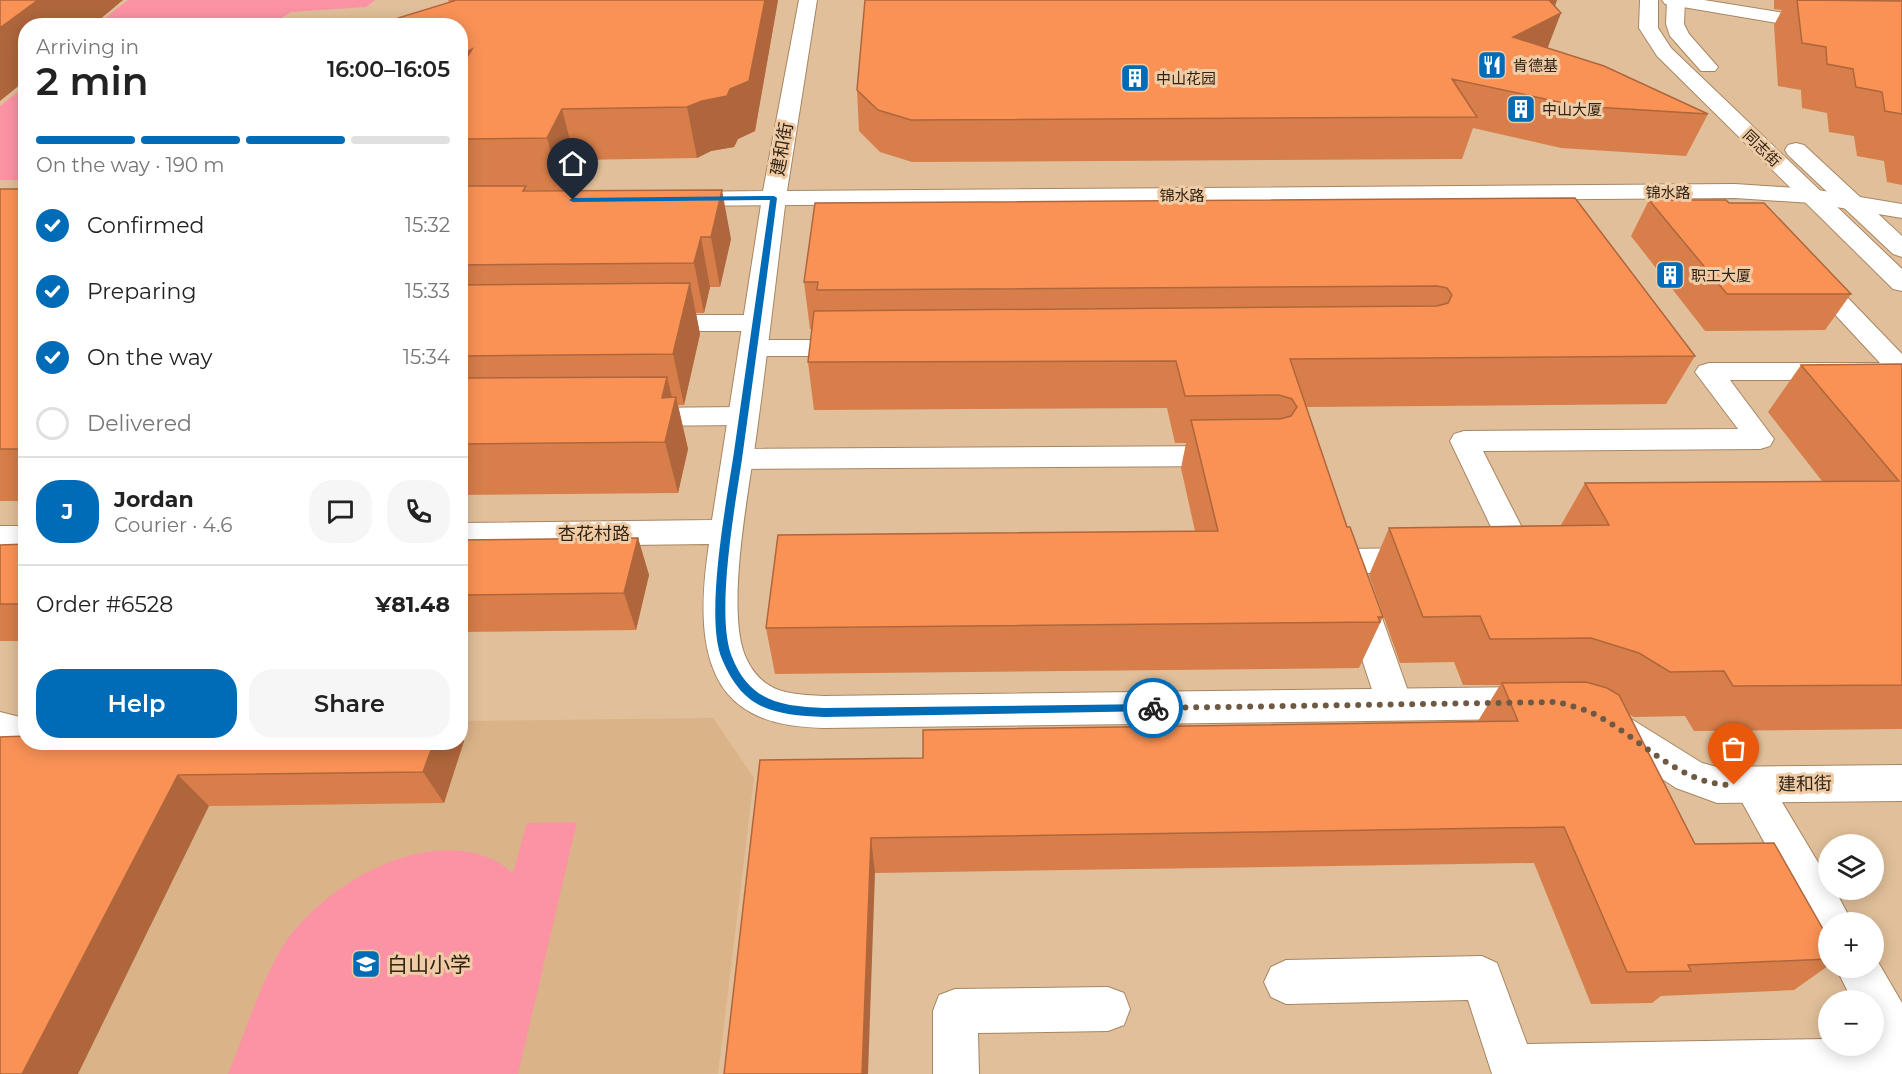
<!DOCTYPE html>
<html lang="en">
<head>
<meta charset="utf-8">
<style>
	:root { --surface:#fff; --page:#f6f6f6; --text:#222; --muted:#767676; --line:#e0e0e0; --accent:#006bb7 }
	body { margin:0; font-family:Montserrat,"Noto Sans SC",sans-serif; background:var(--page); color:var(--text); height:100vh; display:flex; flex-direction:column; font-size:22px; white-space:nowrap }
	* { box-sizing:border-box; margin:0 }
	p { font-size:20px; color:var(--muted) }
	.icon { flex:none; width:33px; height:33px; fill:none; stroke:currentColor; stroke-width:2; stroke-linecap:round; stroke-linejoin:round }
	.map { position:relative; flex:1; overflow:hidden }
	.panel { position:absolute; left:18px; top:18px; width:450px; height:732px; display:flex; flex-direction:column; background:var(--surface); border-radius:24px; box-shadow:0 3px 15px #0003 }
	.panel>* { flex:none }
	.tools { position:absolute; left:1818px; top:834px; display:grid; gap:12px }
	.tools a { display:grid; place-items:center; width:66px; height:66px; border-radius:50%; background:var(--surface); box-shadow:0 3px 15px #0003; font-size:30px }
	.pin { position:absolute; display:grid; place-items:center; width:51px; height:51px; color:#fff; margin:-62px -26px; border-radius:50% 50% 50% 0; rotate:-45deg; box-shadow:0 0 6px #0007 }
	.pin .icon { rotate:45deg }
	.courier { position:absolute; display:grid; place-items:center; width:60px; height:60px; margin:-30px; border:4px solid #006bb7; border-radius:50%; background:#fff; color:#222; box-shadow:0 2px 8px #0007 }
	.overview em { font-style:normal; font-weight:600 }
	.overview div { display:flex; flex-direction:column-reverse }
	.overview { display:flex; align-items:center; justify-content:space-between; height:102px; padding:0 18px }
	h1 { font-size:39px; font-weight:600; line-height:45px }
	.bar { display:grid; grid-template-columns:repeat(4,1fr); gap:9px 6px; align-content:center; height:72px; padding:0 18px }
	.bar i { height:8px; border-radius:4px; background:var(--line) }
	.bar .on { background:var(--accent) }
	.bar p { grid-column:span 4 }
	.line { display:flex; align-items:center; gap:15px; padding:0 18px; border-top:2px solid var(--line) }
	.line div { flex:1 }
	.round { display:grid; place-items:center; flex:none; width:63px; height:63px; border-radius:24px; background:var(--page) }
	ol { padding:0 18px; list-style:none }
	li { display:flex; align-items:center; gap:18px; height:66px }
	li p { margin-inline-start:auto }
	li .icon { padding:6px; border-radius:50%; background:var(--accent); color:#fff; stroke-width:4 }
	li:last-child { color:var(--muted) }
	li i { width:33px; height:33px; border:3px solid var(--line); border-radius:50% }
	.button { display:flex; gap:12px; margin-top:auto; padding:12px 18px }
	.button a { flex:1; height:69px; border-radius:24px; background:var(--accent); color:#fff; font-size:24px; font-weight:600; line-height:69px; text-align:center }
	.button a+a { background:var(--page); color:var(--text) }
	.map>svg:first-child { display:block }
	.built { fill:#dab388 }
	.green { fill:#fc93a5 }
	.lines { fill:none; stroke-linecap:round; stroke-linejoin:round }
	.service-casing { stroke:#a68662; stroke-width:2 }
	.minor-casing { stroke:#a68662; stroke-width:2 }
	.tertiary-casing { stroke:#a68662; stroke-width:2 }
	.secondary-casing { stroke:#a68662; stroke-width:2 }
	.service { fill:#fff; fill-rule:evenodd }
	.minor { fill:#fff; fill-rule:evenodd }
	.tertiary { fill:#fff; fill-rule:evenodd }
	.secondary { fill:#fff; fill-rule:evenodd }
	.wall { fill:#d77e4a }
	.shaded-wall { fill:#af663c }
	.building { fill:#fa9256; stroke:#af663c; stroke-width:1.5 }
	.route { fill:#006bb7 }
	.done { stroke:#6e5a44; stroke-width:6; stroke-dasharray:0 10.8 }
	.labels { text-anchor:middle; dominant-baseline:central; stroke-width:6; stroke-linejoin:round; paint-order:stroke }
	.far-poi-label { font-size:15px; fill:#302315; stroke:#efcca6; text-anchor:start }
	.far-street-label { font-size:15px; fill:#302315; stroke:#efcca6 }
	.street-label { font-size:18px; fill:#302315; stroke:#efcca6 }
	.near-poi-label { font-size:21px; fill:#302315; stroke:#efcca6; text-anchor:start }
</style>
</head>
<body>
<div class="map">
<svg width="1902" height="1074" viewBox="0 0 1902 1074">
	<rect width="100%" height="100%" fill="#e1bf9a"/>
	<path class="built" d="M713 718 754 778 718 1074H0V853L460 742 461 721Z"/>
	<path class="green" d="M128 0H375L366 7 291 12 270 25H96Z
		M25 86V180H0V106Z
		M577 822 518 1074H228C246 1032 261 978 287 940 328 883 424 827 494 860 501 863 507 869 513 873L527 823Z"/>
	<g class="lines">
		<g class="service-casing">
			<path id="service" d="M1812 268 1821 270 1902 354V380H1730L1774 439 1770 446 1760 449 1483 451 1538 559 1533 567 1522 571 1504 567 1499 559 1503 552 1450 441 1454 434 1464 431 1738 429 1695 372 1699 366 1709 363H1880L1803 280 1800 275 1803 270Z
				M655 315H757L766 318 770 323 766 328 757 331H655L646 328 642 323 646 318Z
				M753 340H851L860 342 864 348 860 354 851 356H753L744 354 740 348 744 342Z
				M744 407 754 409 758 416 754 423 744 425 638 426 628 424 624 417 628 410 638 408Z
				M1226 446 1236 449 1241 456 1236 463 1226 466 738 469 728 466 723 459 728 452 738 449Z
				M1417 548 1428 552 1433 560 1428 568 1417 572 1366 573 1413 705 1408 716 1395 720 1382 716 1377 705 1330 561 1335 553 1346 549Z
				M0 712 20 717 25 728 20 739 0 744Z
				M1751 767 1764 772 1828 879V890H1835L1852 922H1828V941L1816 936 1732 784 1738 772Z
				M1874 955 1902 1003V1074H1492L1468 1000 1286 1004 1271 997 1264 982 1271 967 1286 960 1482 956 1497 963 1527 1044 1828 1039V1046H1874V1000H1852L1836 968H1874Z
				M1108 987 1124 993 1130 1009 1124 1025 1108 1031 978 1033 979 1074H933V1011L939 995 955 989Z"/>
		</g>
		<g class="minor-casing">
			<path id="minor" d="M774 191 782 193 786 198C776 278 767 358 756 438 749 490 724 615 747 660 764 694 790 694 824 696L1533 687 1546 692 1552 703 1546 714 1533 719 824 728C799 727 774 725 752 713 693 683 701 598 709 544L460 547V523L712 520 762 198 766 193Z
				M0 526H26V550H0Z
				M1607 707 1620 712 1702 763 1717 767 1902 765V801L1717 803 1676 788 1594 734 1588 723 1594 712Z"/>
		</g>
		<g class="tertiary-casing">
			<path id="tertiary" d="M799 0H817L787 191 1735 184 1812 189 1902 204V218L1812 203 1735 198 678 206 670 204 666 199 670 194 678 192 763 191Z
				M1662 0H1704L1902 32V44L1671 5 1665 4Z"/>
		</g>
		<g class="secondary-casing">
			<path id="secondary" d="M1640 0H1658V28L1671 48 1902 269V291L1893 289 1657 56 1639 28Z
				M1667 0H1685L1684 24 1689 34 1718 67 1715 71H1701L1670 36 1666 24Z
				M1796 143 1804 145 1902 236V257L1893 254 1788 155 1785 150 1788 145Z"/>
		</g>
		<use href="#service" class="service"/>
		<use href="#minor" class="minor"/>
		<use href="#tertiary" class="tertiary"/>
		<use href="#secondary" class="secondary"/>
	</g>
	<path class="wall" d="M448 0H778L755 131 738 139 734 147 711 151 697 158 575 160 562 190H527L528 191 731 239 720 287H710L704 313H696L700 334 684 405H678L688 449 678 493 460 495V186H471L460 183V26Z
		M865 0H1557L1555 6 1548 48 1708 114 1686 156 1561 148 1473 128 1462 159 912 162 880 152 859 131 857 90Z
		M1774 0H1902V185L1887 182 1884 161 1857 156 1854 136 1829 132 1827 113 1802 108 1801 90 1778 86 1774 25 1782 10 1774 9Z
		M0 189H26V501H0Z
		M1575 198 1695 356 1666 404 1306 407 1347 527 1383 617 1359 668 775 674 766 628 1195 531 1181 468 1186 443H1175L1167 408 814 410 808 362 812 329H810L804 282Z
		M1649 200 1851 294 1825 330 1705 331 1631 236Z
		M1902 364V729L1694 731 1685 716 1634 717 1628 714 1695 844 1828 938V966L1794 990 1661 996 1652 1003 1591 1004 1534 863 875 873 760 760 923 758 1478 721 1500 685H1463L1454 662 1400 663 1369 575 1389 528 1561 525 1585 483 1822 481 1768 412 1801 365Z
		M638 538 649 575 636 630 460 632V540Z
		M26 544V641H0V545Z
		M0 737 464 741 444 803 209 806Z"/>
	<path class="shaded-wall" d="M38 0H123L92 26H26V80L0 101V28Z
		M765 0H778L755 131 738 139 734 147 711 151 697 158 687 107 730 89Z
		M1549 0H1557L1552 13H1561L1546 52 1513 37Z
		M472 49 460 112V55Z
		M562 109 575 160 562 190 547 138Z
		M722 190 731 239 720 287 711 237Z
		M701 237 710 287 704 313 694 263Z
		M690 283 700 334 684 405 673 354Z
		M667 377 674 406 676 397 688 449 678 493 665 442 662 398Z
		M638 538 649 575 636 630 624 593Z
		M460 734 464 741 444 803 423 772 434 742H460Z
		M178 775 209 806 78 1074H22Z
		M871 838 875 873 868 1074H862Z"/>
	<path class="building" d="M0 0H38L0 28Z
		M453 0H765L749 81 730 89 727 96 702 101 687 107 562 109 547 138 466 139 460 137V69L472 49 460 55V26H398V18L454 1Z
		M865 0H1549L1561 13 1513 37 1604 66 1708 114 1578 106 1452 79 1477 117 911 120 878 110 857 90Z
		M1797 0 1902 1V114L1885 111 1882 92 1856 87 1853 69 1827 64 1826 47 1802 43Z
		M460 186H526L523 191 722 190 711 237H701L694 263 460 265Z
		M0 189H26V449H0Z
		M1575 198 1695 356 1290 359 1347 527H1350L1383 617H1378L1380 622 766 628 778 535 1218 531 1191 420 1280 419 1291 416 1297 407 1292 399 1279 395 1185 396 1176 361 808 362 814 311 1437 306 1448 303 1452 295 1447 288 1437 286 817 290 818 282H804L815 203Z
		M1649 200H1726L1729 203H1764L1851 294H1727Z
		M690 283 673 354 460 356V285Z
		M1902 364V685L1733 686 1724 671 1670 672 1639 653 1591 638 1490 639 1480 616 1423 617 1389 528 1609 525 1585 483 1899 481 1801 365Z
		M667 377 662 398 676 397 665 442 460 444V378Z
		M638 538 624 593 460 595V540Z
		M26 544V604H0V545Z
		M1586 682 1607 688 1619 695 1695 844 1774 843 1828 938V959L1688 965 1691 971 1627 972 1564 827 871 838 862 1074H724L760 760 923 758V730L1518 721 1502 683Z
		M26 736V742H434L423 772 178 775 22 1074H0V737Z"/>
	<path class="route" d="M774 196 777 198C766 285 754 372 742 459 735 506 715 616 732 657 750 702 781 706 824 708L1153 704 1159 708 1157 711 824 717C774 715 743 710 722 659 704 617 727 499 734 452 746 368 758 284 770 200L573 202 569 200 573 198Z"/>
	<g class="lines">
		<path class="done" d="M1153 708 1559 702C1569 706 1581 708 1590 712 1639 735 1678 786 1734 785"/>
	</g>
	<defs>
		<g id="restaurant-square" transform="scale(1.5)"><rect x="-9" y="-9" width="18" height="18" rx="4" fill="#006bb7" stroke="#efcca6"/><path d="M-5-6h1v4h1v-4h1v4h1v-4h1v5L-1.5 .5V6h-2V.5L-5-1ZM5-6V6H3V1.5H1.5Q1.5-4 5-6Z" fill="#fff"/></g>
		<g id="building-square" transform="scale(1.5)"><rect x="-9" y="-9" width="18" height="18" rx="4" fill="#006bb7" stroke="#efcca6"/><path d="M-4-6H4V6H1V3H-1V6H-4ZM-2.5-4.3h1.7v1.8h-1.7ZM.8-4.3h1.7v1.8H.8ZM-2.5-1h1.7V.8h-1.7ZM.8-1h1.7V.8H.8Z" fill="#fff"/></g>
		<g id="school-square" transform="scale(1.5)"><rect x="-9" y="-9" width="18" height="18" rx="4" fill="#006bb7" stroke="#efcca6"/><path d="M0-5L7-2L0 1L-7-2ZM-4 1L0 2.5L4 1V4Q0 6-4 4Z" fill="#fff"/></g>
	</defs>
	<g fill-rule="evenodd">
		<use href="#restaurant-square" x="1492" y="65"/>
		<use href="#building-square" x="1135" y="78"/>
		<use href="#building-square" x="1521" y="109"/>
		<use href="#building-square" x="1670" y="275"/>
		<use href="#school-square" x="366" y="964"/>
	</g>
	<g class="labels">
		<g class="far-poi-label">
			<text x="1513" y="65">肯德基</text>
			<text x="1156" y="78">中山花园</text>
			<text x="1542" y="109">中山大厦</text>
			<text x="1691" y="275">职工大厦</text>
		</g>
		<g class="far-street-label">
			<text transform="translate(1762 148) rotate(44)">同志街</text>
			<text x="1668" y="192">锦水路</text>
			<text x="1182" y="195">锦水路</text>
		</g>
		<g class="street-label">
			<text transform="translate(782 149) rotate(-80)">建和街</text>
			<text x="594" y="534">杏花村路</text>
			<text transform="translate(1805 784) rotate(-1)">建和街</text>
		</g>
		<g class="near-poi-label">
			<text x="387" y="964">白山小学</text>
		</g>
	</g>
</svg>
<div class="tools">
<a><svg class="icon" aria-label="layers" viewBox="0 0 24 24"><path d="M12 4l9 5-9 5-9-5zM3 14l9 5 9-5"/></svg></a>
<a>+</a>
<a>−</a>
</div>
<div class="pin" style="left:1734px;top:785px;background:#ea580c"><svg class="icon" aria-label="bag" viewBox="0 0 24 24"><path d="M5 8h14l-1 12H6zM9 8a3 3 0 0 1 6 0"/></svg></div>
<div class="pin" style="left:573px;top:200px;background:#1f2937"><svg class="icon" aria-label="home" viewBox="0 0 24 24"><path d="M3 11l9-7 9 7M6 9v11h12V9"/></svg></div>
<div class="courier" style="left:1153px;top:708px"><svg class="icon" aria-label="bike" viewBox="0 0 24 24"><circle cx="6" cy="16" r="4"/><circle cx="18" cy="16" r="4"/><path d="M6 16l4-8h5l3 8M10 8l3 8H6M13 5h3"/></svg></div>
<section class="panel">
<div class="overview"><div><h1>2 min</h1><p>Arriving in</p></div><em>16:00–16:05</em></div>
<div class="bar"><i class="on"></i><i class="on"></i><i class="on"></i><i></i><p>On the way · 190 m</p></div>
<ol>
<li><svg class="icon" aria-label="check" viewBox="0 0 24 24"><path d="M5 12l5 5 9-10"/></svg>Confirmed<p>15:32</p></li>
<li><svg class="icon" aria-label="check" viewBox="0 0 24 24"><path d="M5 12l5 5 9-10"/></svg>Preparing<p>15:33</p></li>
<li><svg class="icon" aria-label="check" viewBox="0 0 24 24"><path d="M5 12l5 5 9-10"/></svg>On the way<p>15:34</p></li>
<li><i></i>Delivered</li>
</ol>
<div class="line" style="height:108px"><b class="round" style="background:var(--accent);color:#fff">J</b><div><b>Jordan</b><p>Courier · 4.6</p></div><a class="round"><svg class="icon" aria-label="chat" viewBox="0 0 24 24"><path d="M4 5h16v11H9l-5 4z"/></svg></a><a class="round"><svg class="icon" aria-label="phone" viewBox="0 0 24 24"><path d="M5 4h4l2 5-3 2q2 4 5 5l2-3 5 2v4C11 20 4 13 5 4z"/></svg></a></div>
<div class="line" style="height:78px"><div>Order #6528</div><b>¥81.48</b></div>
<div class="button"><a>Help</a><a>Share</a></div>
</section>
</div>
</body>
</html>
